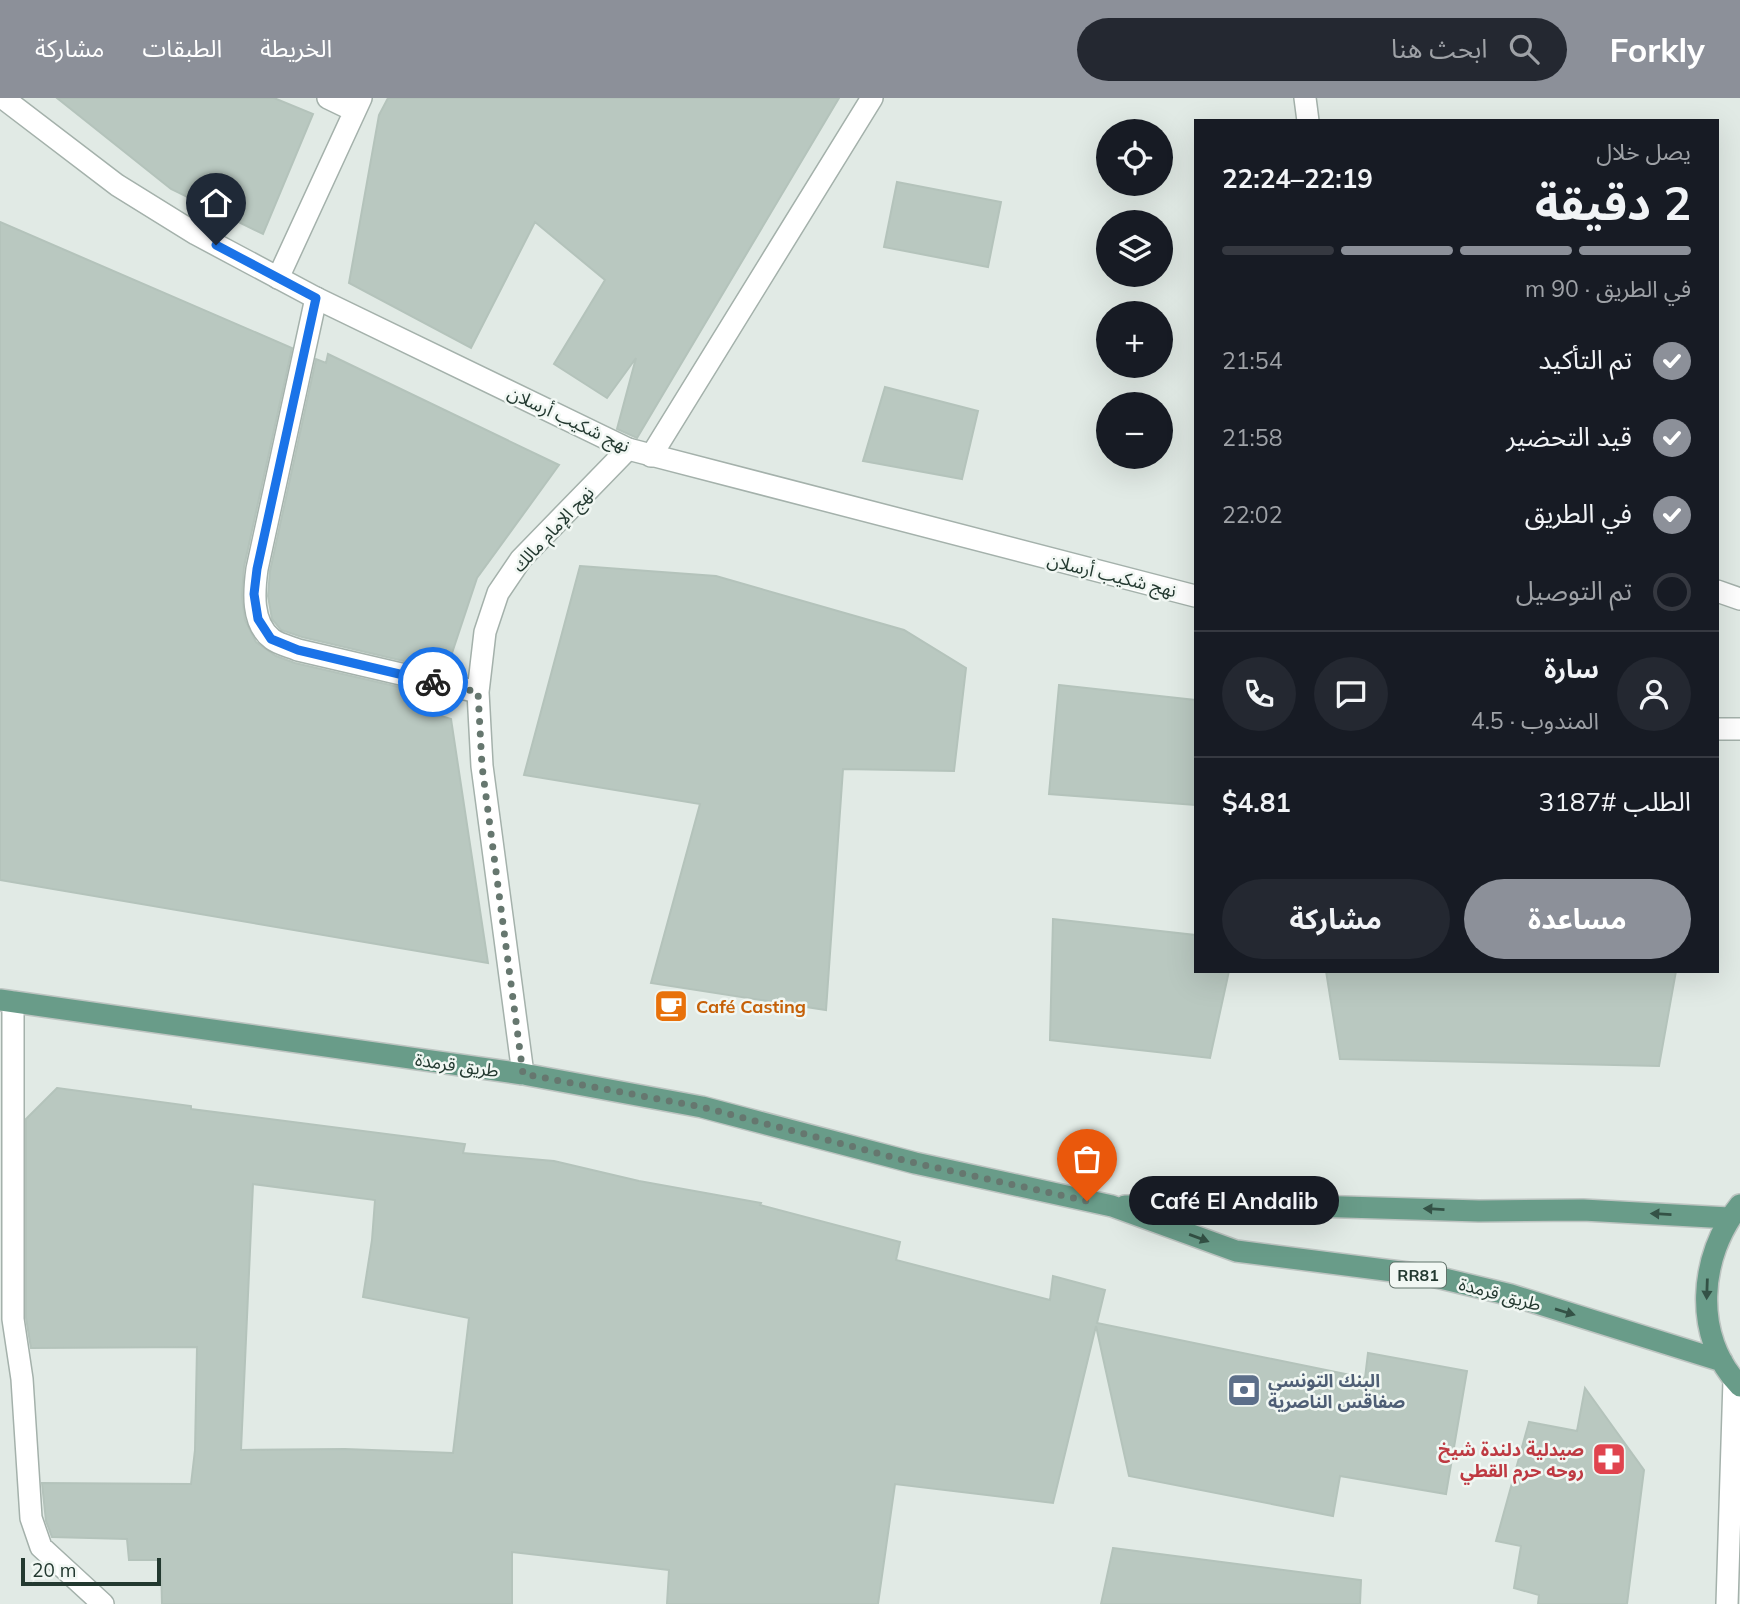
<!DOCTYPE html>
<html lang="ar">
<head>
<meta charset="utf-8">
<style>
	:root { --surface:#171b24; --page:#242831; --text:#f1f3f6; --muted:#9ea1a6; --line:#363941; --accent:#8c9099 }
	body { margin:0; font-family:Mulish,"Noto Sans Arabic",sans-serif; background:var(--page); color:var(--text); direction:rtl; height:100vh; display:flex; flex-direction:column; font-size:26px; white-space:nowrap }
	* { box-sizing:border-box; margin:0 }
	p { font-size:23px; color:var(--muted) }
	.icon { flex:none; width:38px; height:38px; fill:none; stroke:currentColor; stroke-width:2; stroke-linecap:round; stroke-linejoin:round }
	.map { position:relative; flex:1; overflow:hidden; direction:ltr }
	.drawer { position:absolute; left:1194px; top:21px; width:525px; height:854px; display:flex; flex-direction:column; background:var(--surface); border-radius:0px; box-shadow:0 7px 28px #0002; direction:rtl }
	.drawer>* { flex:none }
	.tools { position:absolute; left:1096px; top:21px; display:grid; gap:14px }
	.tools a { display:grid; place-items:center; width:77px; height:77px; border-radius:50%; background:var(--surface); box-shadow:0 7px 28px #0002; font-size:35px }
	.scale { position:absolute; left:21px; bottom:18px; width:140px; box-sizing:border-box; padding-left:7px; border:4px solid #233930; border-top:0; font-size:19px; line-height:24px; white-space:nowrap; color:#233930; -webkit-text-stroke:5px #f1f7f3; paint-order:stroke }
	.pin { position:absolute; display:grid; place-items:center; width:60px; height:60px; color:#fff; margin:-72px -30px; border-radius:50% 50% 50% 0; rotate:-45deg; box-shadow:0 0 7px #0007 }
	.pin .icon { rotate:45deg }
	.courier { position:absolute; display:grid; place-items:center; width:70px; height:70px; margin:-35px; border:5px solid #1a73e8; border-radius:50%; background:#fff; color:#222; box-shadow:0 2px 9px #0007 }
	.bubble { position:absolute; height:49px; border-radius:24px; background:var(--surface); box-shadow:0 7px 28px #0002; font-size:23px; font-weight:700; line-height:49px; text-align:center; direction:rtl }
	.head em { font-style:normal; font-weight:700 }
	.head div { display:flex; flex-direction:column-reverse }
	.head { display:flex; align-items:center; justify-content:space-between; height:119px; padding:0 28px }
	h1 { font-size:46px; font-weight:700; line-height:52px }
	.bar { display:grid; grid-template-columns:repeat(4,1fr); gap:10px 7px; align-content:center; height:84px; padding:0 28px }
	.bar i { height:9px; border-radius:5px; background:var(--line) }
	.bar .active { background:var(--accent) }
	.bar p { grid-column:span 4 }
	.line { display:flex; align-items:center; gap:18px; padding:0 28px; border-top:2px solid var(--line) }
	.line div { flex:1 }
	.round { display:grid; place-items:center; flex:none; width:74px; height:74px; border-radius:37px; background:var(--page) }
	ol { padding:0 28px; list-style:none }
	li { display:flex; align-items:center; gap:21px; height:77px }
	li p { margin-inline-start:auto }
	li .icon { padding:7px; border-radius:50%; background:var(--accent); color:#fff; stroke-width:4 }
	li:last-child { color:var(--muted) }
	li i { width:38px; height:38px; border:4px solid var(--line); border-radius:50% }
	.primary-button { display:flex; gap:14px; margin-top:auto; padding:14px 28px }
	.primary-button a { flex:1; height:80px; border-radius:42px; background:var(--accent); color:#fff; font-size:28px; font-weight:700; line-height:80px; text-align:center }
	.primary-button a+a { background:var(--page); color:var(--text) }
	header { display:flex; align-items:center; gap:42px; box-sizing:border-box; height:98px; padding:0 35px; background:var(--accent); color:#fff }
	header strong { font-size:33px }
	nav { display:flex; gap:38px; margin-inline-start:auto; font-size:24px }
	.search { width:490px; height:63px; background:var(--page); display:flex; align-items:center; gap:18px; box-sizing:border-box; padding:0 24px; border-radius:38px; color:var(--muted); font-size:26px }
	.map>svg:first-child { display:block }
	.building { fill:#b9c8c0; stroke:#b4c3bb; stroke-width:2; fill-rule:evenodd }
	.lines { fill:none; stroke-linecap:round; stroke-linejoin:round }
	.minor-casing { stroke:#a4b1ab; stroke-width:24 }
	.tertiary-casing { stroke:#a4b1ab; stroke-width:24 }
	.primary-casing { stroke:#bdc4c1; stroke-width:24 }
	.minor { stroke:#fff; stroke-width:21 }
	.tertiary { stroke:#fff; stroke-width:21 }
	.primary { stroke:#699c89; stroke-width:21 }
	.oneway { fill:#345246 }
	.done { stroke:#66776f; stroke-width:7; stroke-dasharray:0 12.6 }
	.route { stroke:#1a73e8; stroke-width:9 }
	.labels { text-anchor:middle; dominant-baseline:central; stroke-width:5; stroke-linejoin:round; paint-order:stroke }
	.shield { fill:#f1f7f3; stroke:#61726a; stroke-width:2 }
	.shield-label { font-size:16px; font-weight:bold; fill:#233930 }
	.street-label { font-size:18px; fill:#233930; stroke:#f1f7f3 }
	.food-label { font-size:18px; font-weight:bold; fill:#c56008; stroke:#f1f7f3; text-anchor:start }
	.service-label { font-size:18px; font-weight:bold; fill:#4e5e75; stroke:#f1f7f3; text-anchor:start }
	.health-label { font-size:18px; font-weight:bold; fill:#be3a42; stroke:#f1f7f3; text-anchor:end }
</style>
</head>
<body>
<header>
<strong>Forkly</strong>
<div class="search"><svg class="icon" aria-label="search" viewBox="0 0 24 24"><circle cx="10" cy="10" r="6"/><path d="M15 15l6 6"/></svg>ابحث هنا</div>
<nav><a>الخريطة</a><a>الطبقات</a><a>مشاركة</a></nav>
</header>
<div class="map">
<svg width="1740" height="1506" viewBox="0 0 1740 1506">
	<rect width="100%" height="100%" fill="#e1eae5"/>
	<path class="building" d="M57 0H274L313 16 263 136 171 91Z
		M388 0H839L637 340 617 331 636 260 607 300 554 266 605 182 535 124 471 250 349 185 379 17Z
		M897 84 1001 104 988 169 884 149Z
		M0 124 292 250 244 469 242 498 245 522 256 544 276 558 295 565 438 598 432 615 451 621 488 865 0 782Z
		M328 256 559 367 477 480 446 573 302 539 281 532 272 521 268 498 270 473 316 261 326 265Z
		M885 289 978 313 962 381 863 363Z
		M580 468 716 478 904 532 966 570 954 673 843 671 826 912 651 885 700 706 524 677Z
		M1059 587 1195 602V707L1049 696Z
		M1053 821 1195 837V873H1229L1210 960 1050 942Z
		M1326 873H1676L1659 968 1340 961Z
		M57 990 191 1008V1011L465 1046 463 1055 554 1063 639 1083 761 1105 760 1107 900 1144 896 1162 1050 1202 1053 1178 1105 1192 1097 1225 1365 1280 1368 1255 1467 1273 1446 1396 1340 1378 1333 1418 1129 1378 1096 1228 1053 1405 895 1386 878 1506H667L669 1472 512 1454V1506H162L161 1462H129L127 1441 52 1439 46 1423 42 1385 191 1386 195 1352 197 1249 31 1250 26 1220V1021ZM253 1086 375 1102 372 1142 363 1199 469 1220 453 1355 345 1351 241 1352Z
		M1585 1290 1644 1372 1627 1506H1538L1539 1497 1514 1490 1521 1448 1496 1443 1529 1324 1577 1333Z
		M1113 1450 1361 1482 1360 1506H1101Z"/>
	<g class="lines">
		<g class="minor-casing">
			<path id="minor" d="M328 0 355 13
				M1305 0 1308 23
				M278 180 361 0
				M316 200 257 471C254 493 251 525 272 541 278 546 291 549 298 552L478 594
				M651 358 872 0
				M1717 493 1740 501
				M13 904V1221L22 1281 31 1420 41 1449 103 1506
				M523 976 482 668 478 594 485 534 498 495 521 461 628 351
				M1727 1506 1734 1282"/>
		</g>
		<g class="tertiary-casing">
			<path id="tertiary" d="M3 0 117 87 196 136 316 200 628 351 1195 498
				M1717 631H1740"/>
		</g>
		<g class="primary-casing">
			<path id="primary" d="M0 902 523 976 702 1009 915 1065 1112 1108 1236 1153 1432 1178 1511 1197 1722 1263
				M1740 1107C1699 1157 1692 1239 1740 1288
				M1125 1108 1248 1106 1479 1113 1583 1112 1729 1120"/>
		</g>
		<use href="#minor" class="minor"/>
		<use href="#tertiary" class="tertiary"/>
		<use href="#primary" class="primary"/>
	</g>
	<defs><path id="oneway-solid" d="M-6-.8H1V-3.2L6.5 0L1 3.2V.8H-6Z" transform="scale(1.75)"/></defs>
	<g class="oneway">
		<use href="#oneway-solid" transform="translate(1434 1111) rotate(-177)"/>
		<use href="#oneway-solid" transform="translate(1661 1116) rotate(-177)"/>
		<use href="#oneway-solid" transform="translate(1199 1140) rotate(20)"/>
		<use href="#oneway-solid" transform="translate(1707 1191) rotate(92)"/>
		<use href="#oneway-solid" transform="translate(1565 1214) rotate(17)"/>
	</g>
	<g class="lines">
		<path class="done" d="M433 584 478 594 482 668 523 976 702 1009 915 1065 1087 1103"/>
		<path class="route" d="M216 147 316 200 257 471 254 496 258 521 271 541 298 552 433 584"/>
	</g>
	<defs>
		<g id="cafe-square" transform="scale(1.75)"><rect x="-9" y="-9" width="18" height="18" rx="4" fill="#e8710a" stroke="#f1f7f3"/><path d="M-5.5-4.5H6V0H3Q3 3.5 0 3.5H-2.5Q-5.5 3.5-5.5 0ZM3-3.2v2h1.7v-2ZM-6 4.5H4V6H-6Z" fill="#fff"/></g>
		<g id="bank-square" transform="scale(1.75)"><rect x="-9" y="-9" width="18" height="18" rx="4" fill="#5c6f8a" stroke="#f1f7f3"/><path d="M-6-4H6V4H-6ZM0-2.3a2.3 2.3 0 1 0 0 4.6a2.3 2.3 0 1 0 0-4.6Z" fill="#fff"/></g>
		<g id="pharmacy-square" transform="scale(1.75)"><rect x="-9" y="-9" width="18" height="18" rx="4" fill="#e0444e" stroke="#f1f7f3"/><path d="M-2-6h4v4h4v4h-4v4h-4v-4h-4v-4h4Z" fill="#fff"/></g>
	</defs>
	<g fill-rule="evenodd">
		<use href="#cafe-square" x="671" y="908"/>
		<use href="#bank-square" x="1244" y="1292"/>
		<use href="#pharmacy-square" x="1609" y="1361"/>
	</g>
	<g class="labels">
		<rect class="shield" x="1390" y="1164.5" width="56" height="25" rx="5"/>
		<g class="shield-label">
			<text x="1418" y="1177">RR81</text>
		</g>
		<g class="street-label">
			<text transform="translate(569 321) rotate(25)">نهج شكيب أرسلان</text>
			<text transform="translate(553 431) rotate(-47)">نهج الإمام مالك</text>
			<text transform="translate(1112 477) rotate(14)">نهج شكيب أرسلان</text>
			<text transform="translate(457 967) rotate(8)">طريق قرمدة</text>
			<text transform="translate(1500 1196) rotate(15)">طريق قرمدة</text>
		</g>
		<g class="food-label">
			<text x="696" y="908">Café Casting</text>
		</g>
		<g class="service-label">
			<text x="1268" y="1282">البنك التونسي<tspan x="1268" dy="21">صفاقس الناصرية</tspan></text>
		</g>
		<g class="health-label">
			<text x="1584" y="1351">صيدلية دلندة شيخ<tspan x="1584" dy="21">روحه حرم القطي</tspan></text>
		</g>
	</g>
</svg>
<div class="tools">
<a><svg class="icon" aria-label="locate" viewBox="0 0 24 24"><circle cx="12" cy="12" r="6"/><path d="M12 2v4M12 18v4M2 12h4M18 12h4"/></svg></a>
<a><svg class="icon" aria-label="layers" viewBox="0 0 24 24"><path d="M12 4l9 5-9 5-9-5zM3 14l9 5 9-5"/></svg></a>
<a>+</a>
<a>−</a>
</div>
<div class="scale">20 m</div>
<div class="pin" style="left:1087px;top:1103px;background:#ea580c"><svg class="icon" aria-label="bag" viewBox="0 0 24 24"><path d="M5 8h14l-1 12H6zM9 8a3 3 0 0 1 6 0"/></svg></div>
<div class="pin" style="left:216px;top:147px;background:#1f2937"><svg class="icon" aria-label="home" viewBox="0 0 24 24"><path d="M3 11l9-7 9 7M6 9v11h12V9"/></svg></div>
<div class="courier" style="left:433px;top:584px"><svg class="icon" aria-label="bike" viewBox="0 0 24 24"><circle cx="6" cy="16" r="4"/><circle cx="18" cy="16" r="4"/><path d="M6 16l4-8h5l3 8M10 8l3 8H6M13 5h3"/></svg></div>
<div class="bubble" style="left:1129px;top:1078px;width:210px">Café El Andalib</div>
<section class="drawer">
<div class="head"><div><h1>2 دقيقة</h1><p>يصل خلال</p></div><em>22:19–22:24</em></div>
<div class="bar"><i class="active"></i><i class="active"></i><i class="active"></i><i></i><p>في الطريق · 90 m</p></div>
<ol>
<li><svg class="icon" aria-label="check" viewBox="0 0 24 24"><path d="M5 12l5 5 9-10"/></svg>تم التأكيد<p>21:54</p></li>
<li><svg class="icon" aria-label="check" viewBox="0 0 24 24"><path d="M5 12l5 5 9-10"/></svg>قيد التحضير<p>21:58</p></li>
<li><svg class="icon" aria-label="check" viewBox="0 0 24 24"><path d="M5 12l5 5 9-10"/></svg>في الطريق<p>22:02</p></li>
<li><i></i>تم التوصيل</li>
</ol>
<div class="line" style="height:126px"><a class="round"><svg class="icon" aria-label="person" viewBox="0 0 24 24"><circle cx="12" cy="8" r="4"/><path d="M4 21q1-7 8-7t8 7"/></svg></a><div><b>سارة</b><p>المندوب · 4.5</p></div><a class="round"><svg class="icon" aria-label="chat" viewBox="0 0 24 24"><path d="M4 5h16v11H9l-5 4z"/></svg></a><a class="round"><svg class="icon" aria-label="phone" viewBox="0 0 24 24"><path d="M5 4h4l2 5-3 2q2 4 5 5l2-3 5 2v4C11 20 4 13 5 4z"/></svg></a></div>
<div class="line" style="height:91px"><div>الطلب #3187</div><b>$4.81</b></div>
<div class="primary-button"><a>مساعدة</a><a>مشاركة</a></div>
</section>
</div>
</body>
</html>
